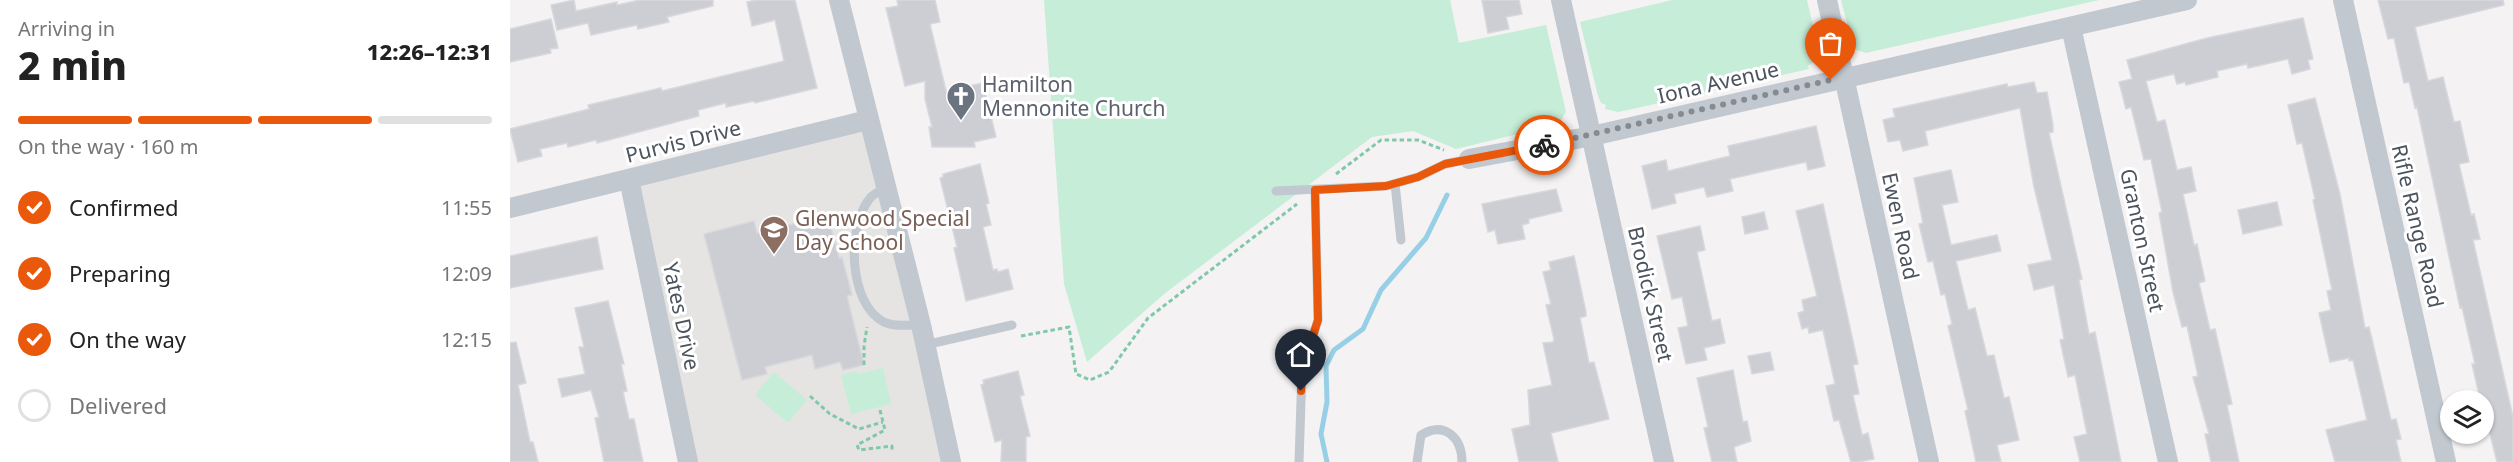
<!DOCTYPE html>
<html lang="en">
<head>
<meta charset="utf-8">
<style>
	:root { --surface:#fff; --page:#f6f6f6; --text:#222; --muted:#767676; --line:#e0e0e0; --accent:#ea580c }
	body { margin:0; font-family:"Noto Sans",sans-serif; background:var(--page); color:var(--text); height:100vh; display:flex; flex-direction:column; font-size:22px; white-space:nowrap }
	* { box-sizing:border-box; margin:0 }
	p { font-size:20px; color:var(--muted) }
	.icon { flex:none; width:33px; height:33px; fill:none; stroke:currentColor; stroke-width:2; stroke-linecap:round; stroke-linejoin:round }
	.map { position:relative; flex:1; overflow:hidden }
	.details { display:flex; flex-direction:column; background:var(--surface); width:510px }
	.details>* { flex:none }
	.controls { position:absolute; left:1930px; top:390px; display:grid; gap:12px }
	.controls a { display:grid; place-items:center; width:54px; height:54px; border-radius:50%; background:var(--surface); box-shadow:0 2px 4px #0004; font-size:30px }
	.pin { position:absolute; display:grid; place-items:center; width:51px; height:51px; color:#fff; margin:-62px -26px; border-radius:50% 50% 50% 0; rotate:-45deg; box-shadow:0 0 6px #0007 }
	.pin .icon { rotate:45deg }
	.courier { position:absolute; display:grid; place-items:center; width:60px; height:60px; margin:-30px; border:4px solid #ea580c; border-radius:50%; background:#fff; color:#222; box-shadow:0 2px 8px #0007 }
	.head em { font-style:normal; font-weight:800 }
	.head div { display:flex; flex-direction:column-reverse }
	.head { display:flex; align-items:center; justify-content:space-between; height:102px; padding:0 18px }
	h1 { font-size:39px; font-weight:800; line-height:45px }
	.bar { display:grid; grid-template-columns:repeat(4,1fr); gap:9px 6px; align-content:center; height:72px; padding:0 18px }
	.bar i { height:8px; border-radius:4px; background:var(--line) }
	.bar .active { background:var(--accent) }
	.bar p { grid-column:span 4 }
	ol { padding:0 18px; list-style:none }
	li { display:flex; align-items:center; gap:18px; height:66px }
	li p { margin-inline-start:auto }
	li .icon { padding:6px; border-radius:50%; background:var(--accent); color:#fff; stroke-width:4 }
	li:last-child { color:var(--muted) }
	li i { width:33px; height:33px; border:3px solid var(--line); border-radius:50% }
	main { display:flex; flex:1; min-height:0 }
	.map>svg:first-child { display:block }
	.education { fill:#e5e4e3 }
	.green { fill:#c6edd8 }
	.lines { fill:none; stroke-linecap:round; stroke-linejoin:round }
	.stream { stroke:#97d0e6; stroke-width:5 }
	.building { fill:#cdced4; stroke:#d7d8dd; stroke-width:1.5 }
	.path { stroke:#80c8aa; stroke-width:3; stroke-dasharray:4.5 3; stroke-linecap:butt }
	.service { stroke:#c1c8cf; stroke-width:9 }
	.minor { stroke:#c1c8cf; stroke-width:20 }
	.done { stroke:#868b92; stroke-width:6; stroke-dasharray:0 10.8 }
	.route { stroke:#ea580c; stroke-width:8 }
	.labels { text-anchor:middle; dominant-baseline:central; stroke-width:6; stroke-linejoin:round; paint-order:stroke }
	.street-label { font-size:21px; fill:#4b545e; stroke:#fff }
	.worship-label { font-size:21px; fill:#5b616d; stroke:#fff; text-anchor:start }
	.education-label { font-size:21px; fill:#785e54; stroke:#fff; text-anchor:start }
</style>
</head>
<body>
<main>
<section class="details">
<div class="head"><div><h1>2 min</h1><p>Arriving in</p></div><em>12:26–12:31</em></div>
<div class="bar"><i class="active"></i><i class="active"></i><i class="active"></i><i></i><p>On the way · 160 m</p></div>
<ol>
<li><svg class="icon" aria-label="check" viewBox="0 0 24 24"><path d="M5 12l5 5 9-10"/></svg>Confirmed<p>11:55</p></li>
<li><svg class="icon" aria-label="check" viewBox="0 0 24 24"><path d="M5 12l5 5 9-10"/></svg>Preparing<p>12:09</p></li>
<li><svg class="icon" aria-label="check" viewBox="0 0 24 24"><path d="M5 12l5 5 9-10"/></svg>On the way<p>12:15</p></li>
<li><i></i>Delivered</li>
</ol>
</section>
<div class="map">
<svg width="2003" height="462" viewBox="0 0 2003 462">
	<rect width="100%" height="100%" fill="#f4f2f2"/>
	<path class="education" d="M358 122 439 462H180L121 180Z"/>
	<path class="green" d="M534 0H940L949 43 1036 25 1056 112 1051 120 1053 123 946 149 903 131 862 137 654 294 577 362 554 284Z
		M1162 0H1297L1309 51 1307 59 1298 66 1299 69 1118 110 1108 112 1095 109 1096 105 1091 103 1088 96 1070 22Z
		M1331 0H1589L1356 53 1344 49Z
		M373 368 381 404 341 414 331 375 347 371 348 374Z
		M264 372 297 400 278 423 245 395Z"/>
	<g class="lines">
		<path class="stream" d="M817 462 811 434 817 402 816 366 824 350 853 329 871 290 916 238 937 195"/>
	</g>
	<path class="building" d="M64 0 66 11 107 2V5L130 0H203V6L157 17 159 22 128 29 127 25 81 35 78 23 47 30 41 5Z
		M246 0H285L307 88 245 103 244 101 216 107V103L188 110 189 116 87 143 86 140 58 147 57 143 30 149 32 156 8 162 0 129 79 109 78 105 151 88 152 91 274 61 265 20 242 26 237 2Z
		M387 0H425L430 22 420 24 436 91 473 83 486 137 464 142 465 147H422L419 127H422L415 99V81L395 86 385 45 376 8 388 6Z
		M972 0H1009L1012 14 996 17 999 29 978 33Z
		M1868 0H1993L1994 5 1905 27 1918 81 1933 77 1944 122 1950 121 1959 162 1949 164 1961 215 1964 214 1970 239 1963 240 2003 417V462H1987L1974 410V400L1970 399 1962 364H1965L1952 307 1950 308 1907 107 1905 108 1899 82 1894 83 1884 38 1878 39Z
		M1793 18 1803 59 1798 60 1800 69 1782 74 1778 59 1738 68 1737 64 1707 71 1708 77 1676 85 1675 82 1667 84 1664 74 1636 81 1647 122 1655 120 1667 170 1681 167 1686 191 1673 194 1684 245 1687 244 1695 281 1689 283 1700 330 1705 329 1722 404 1717 405 1729 462H1701L1695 434H1699L1683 377 1688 376 1677 326 1672 327 1663 292 1649 213 1652 212 1641 159 1634 160 1621 107 1616 109 1609 82 1622 79 1617 60 1697 38Z
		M41 19 48 48 40 49 41 53 0 62V29Z
		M1524 82 1527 93 1537 92 1543 125V132L1539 133 1572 279 1569 280 1579 334 1585 332 1611 462H1570L1564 437 1577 434 1565 375 1558 377 1550 340 1554 339 1544 285 1524 290 1518 265 1542 260 1524 187 1510 108 1415 131 1418 145 1393 151 1390 140 1378 142 1373 120 1385 117 1383 109 1497 84 1498 87Z
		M1805 98 1830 194 1855 328 1859 327 1861 335 1881 420 1886 419 1891 439 1886 440 1891 462H1825L1816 430 1857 420 1843 360 1839 361V358L1820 362 1809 313 1821 310 1817 291 1822 290 1803 200 1805 199 1792 143 1787 144 1778 105Z
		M1306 126 1315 166 1298 170 1296 162 1220 179 1223 191 1197 197 1194 187 1164 194 1166 203 1142 209 1132 166 1156 160 1158 171 1220 156 1218 146Z
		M470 164 479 203 476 204 481 225 473 227 483 270 487 269 488 272 498 269 503 289 456 301 444 248 447 247 430 178 433 177V174Z
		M1441 170 1448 202 1432 205 1441 245 1487 235 1491 251 1446 261 1458 310 1465 308 1477 356 1484 355 1494 398 1499 397 1509 440 1487 445 1491 462H1466L1455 411 1458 410 1438 326 1442 324 1435 294 1431 295 1423 261 1418 262 1409 224 1413 223 1404 178Z
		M1046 189 1052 211 1019 219V223L1012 225 1015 239 988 244 985 230 978 232 972 204Z
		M1767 202 1772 225 1733 234 1728 210Z
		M1313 204 1348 364 1343 365 1349 394 1343 395 1352 435 1358 433 1364 459 1348 462H1341L1329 420 1324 421 1316 386 1325 384 1313 330 1299 333 1298 327 1292 329 1288 313 1294 311 1292 300 1307 296 1286 211Z
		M1254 212 1258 229 1235 234 1232 217Z
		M318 215 329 258 332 257 342 295 337 296 354 365 333 370 330 362 305 369 302 355 255 367 257 374 232 380 194 234 244 221 247 233Z
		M1190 226 1195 250 1187 252 1202 321 1210 319 1215 343 1194 348 1197 360 1176 364 1168 328 1178 326 1172 297 1162 299 1147 236Z
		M87 237 93 269 0 288V256Z
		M1064 256 1076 312V316L1070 318 1079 363 1084 362 1099 419 1041 433 1048 462H1009L1002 429 1020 425 1018 390 1042 385 1033 343 1043 342 1044 339 1036 305 1041 304 1033 272 1041 270 1039 262Z
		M98 301 114 364H111L117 391 113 392 119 419H124L133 462H94L85 418 89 417 81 390 52 397 48 379 75 374 69 347H74L65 308Z
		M6 342 16 383 8 385 20 442H23L28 462H0V343Z
		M1260 352 1264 370 1242 374 1238 356Z
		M1223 370 1233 422 1237 421 1241 441 1224 447 1227 462H1202L1194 428 1198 427 1187 378Z
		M508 371 514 395 510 396 520 436 516 437V462H491L492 440 485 442 471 385 474 384 473 380Z"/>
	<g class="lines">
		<path class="path" d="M826 174 871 140H908L934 150
			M511 336 559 327 566 374 580 380 599 372 638 318 787 204
			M354 365V346L357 327
			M300 396 320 414 349 429 373 422
			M370 410 375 430 347 445 349 450 382 446V451"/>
		<path class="service" d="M885 184 891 240
			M377 187C372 190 365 193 361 197 336 225 338 304 374 322 384 327 400 325 411 325
			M766 191 876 186 908 177 935 164 959 159
			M415 345 502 325
			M789 462 792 370 808 320 805 190
			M907 462 911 435C934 421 952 437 952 462"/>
		<path class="minor" d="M329 0 411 325 441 462
			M1051 0 1154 462
			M1317 0 1419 462
			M1833 0 1936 462
			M1561 27 1658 462
			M959 159 1082 136 1677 0
			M119 179 178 462
			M0 208 358 120"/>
	</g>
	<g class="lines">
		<path class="done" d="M1034 145 1321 80"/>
		<path class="route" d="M791 391 792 370 808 320 805 190 876 186 908 177 935 164 1034 145"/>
	</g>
	<defs>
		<g id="church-pin" transform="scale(1.5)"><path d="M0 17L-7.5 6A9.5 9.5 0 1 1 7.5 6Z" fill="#6b7280" stroke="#fff"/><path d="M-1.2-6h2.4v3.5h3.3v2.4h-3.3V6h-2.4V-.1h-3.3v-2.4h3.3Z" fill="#fff"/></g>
		<g id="school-pin" transform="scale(1.5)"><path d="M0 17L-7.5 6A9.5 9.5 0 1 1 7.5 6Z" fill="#8d6e63" stroke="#fff"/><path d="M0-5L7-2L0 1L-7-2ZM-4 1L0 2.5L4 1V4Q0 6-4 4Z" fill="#fff"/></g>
	</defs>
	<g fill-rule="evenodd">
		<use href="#church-pin" x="451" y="96"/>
		<use href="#school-pin" x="264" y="230"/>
	</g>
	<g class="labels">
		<g class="street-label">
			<text transform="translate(1208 82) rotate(-13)">Iona Avenue</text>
			<text transform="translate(173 141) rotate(-14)">Purvis Drive</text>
			<text transform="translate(1391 226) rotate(78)">Ewen Road</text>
			<text transform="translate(1908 226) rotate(77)">Rifle Range Road</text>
			<text transform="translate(1633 240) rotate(78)">Granton Street</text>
			<text transform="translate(1141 294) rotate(77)">Brodick Street</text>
			<text transform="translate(172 316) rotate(78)">Yates Drive</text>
		</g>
		<g class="worship-label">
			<text x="472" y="84">Hamilton<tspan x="472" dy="24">Mennonite Church</tspan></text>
		</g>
		<g class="education-label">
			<text x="285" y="218">Glenwood Special<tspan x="285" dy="24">Day School</tspan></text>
		</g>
	</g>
</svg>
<div class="controls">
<a><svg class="icon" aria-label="layers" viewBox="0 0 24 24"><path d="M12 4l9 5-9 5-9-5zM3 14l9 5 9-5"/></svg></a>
</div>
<div class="pin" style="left:1321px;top:80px;background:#ea580c"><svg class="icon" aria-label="bag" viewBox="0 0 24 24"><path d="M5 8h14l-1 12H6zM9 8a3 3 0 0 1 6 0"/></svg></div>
<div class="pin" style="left:791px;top:391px;background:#1f2937"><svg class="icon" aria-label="home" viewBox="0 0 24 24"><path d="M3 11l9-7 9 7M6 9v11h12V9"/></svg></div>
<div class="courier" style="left:1034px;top:145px"><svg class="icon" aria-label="bike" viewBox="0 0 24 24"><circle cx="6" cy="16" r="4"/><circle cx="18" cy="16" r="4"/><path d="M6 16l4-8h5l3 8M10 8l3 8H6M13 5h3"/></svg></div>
</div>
</main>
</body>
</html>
